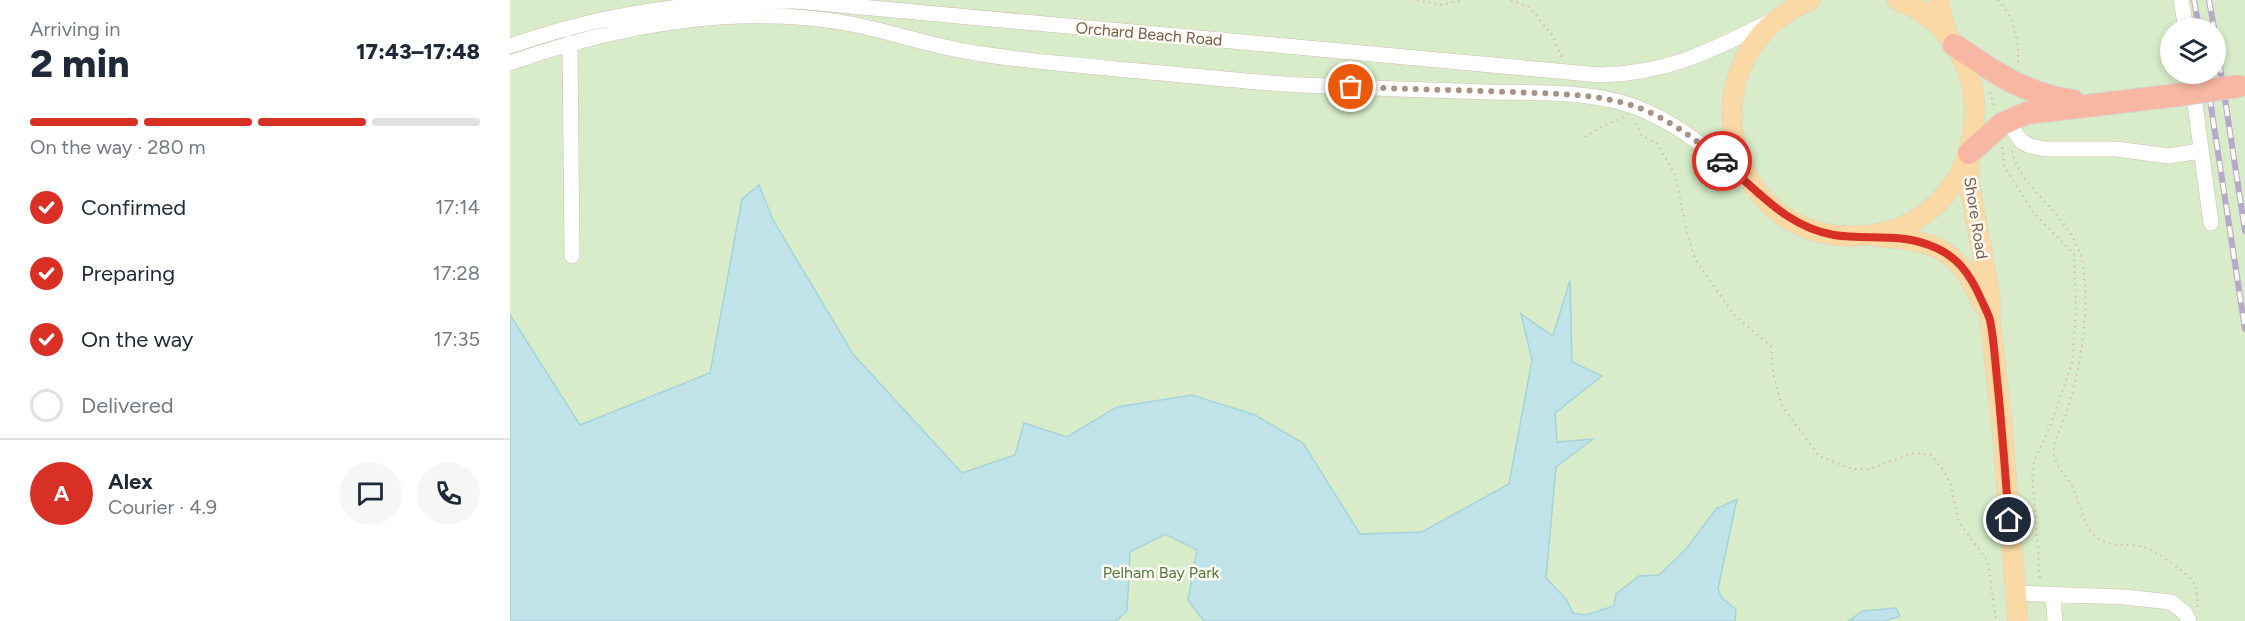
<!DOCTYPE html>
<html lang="en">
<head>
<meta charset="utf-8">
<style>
	:root { --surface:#fff; --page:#f6f6f7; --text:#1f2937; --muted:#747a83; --line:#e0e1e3; --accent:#d93025 }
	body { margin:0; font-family:Figtree,sans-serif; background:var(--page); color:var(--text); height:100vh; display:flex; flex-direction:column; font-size:22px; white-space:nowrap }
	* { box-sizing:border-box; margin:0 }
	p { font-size:20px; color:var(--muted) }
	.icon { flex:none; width:33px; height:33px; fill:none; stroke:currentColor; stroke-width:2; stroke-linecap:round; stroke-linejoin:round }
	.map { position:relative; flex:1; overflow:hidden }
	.panel { display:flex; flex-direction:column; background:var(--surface); width:510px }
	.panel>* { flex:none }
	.tools { position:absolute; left:1650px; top:18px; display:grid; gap:12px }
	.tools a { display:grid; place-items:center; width:66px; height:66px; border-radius:50%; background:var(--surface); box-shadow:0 3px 9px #0003; font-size:30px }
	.pin { position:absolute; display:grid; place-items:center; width:51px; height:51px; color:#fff; margin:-26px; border:3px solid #fff; border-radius:50%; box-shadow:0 2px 6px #0007 }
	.courier { position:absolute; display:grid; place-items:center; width:60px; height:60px; margin:-30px; border:4px solid #d93025; border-radius:50%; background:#fff; color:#222; box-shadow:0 2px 8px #0007 }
	.headline em { font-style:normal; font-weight:800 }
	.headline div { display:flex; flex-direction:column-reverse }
	.headline { display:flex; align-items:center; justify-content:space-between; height:102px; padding:0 30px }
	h1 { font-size:39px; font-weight:800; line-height:45px }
	.bar { display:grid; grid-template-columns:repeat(4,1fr); gap:9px 6px; align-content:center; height:72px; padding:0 30px }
	.bar i { height:8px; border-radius:4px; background:var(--line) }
	.bar .current { background:var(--accent) }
	.bar p { grid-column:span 4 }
	.line { display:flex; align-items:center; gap:15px; padding:0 30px; border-top:2px solid var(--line) }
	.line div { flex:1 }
	.round { display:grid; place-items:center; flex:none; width:63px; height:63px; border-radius:32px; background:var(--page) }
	ol { padding:0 30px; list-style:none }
	li { display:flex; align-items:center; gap:18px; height:66px }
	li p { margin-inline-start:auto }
	li .icon { padding:6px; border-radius:50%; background:var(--accent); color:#fff; stroke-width:4 }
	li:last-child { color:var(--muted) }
	li i { width:33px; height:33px; border:3px solid var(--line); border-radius:50% }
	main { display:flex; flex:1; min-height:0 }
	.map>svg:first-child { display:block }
	.green { fill:#d8ecc9; fill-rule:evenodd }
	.water { fill:#bfe3e8; stroke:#a5d3da; stroke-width:1.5 }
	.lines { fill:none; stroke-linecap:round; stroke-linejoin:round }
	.minor-casing { stroke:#d1beb0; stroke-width:16 }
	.major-casing { stroke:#dad1cd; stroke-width:21 }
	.highway-casing { stroke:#dad1cd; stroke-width:24 }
	.path { stroke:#d9b8a5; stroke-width:2; stroke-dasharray:1.5 4.5; stroke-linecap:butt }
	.minor { stroke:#fff; stroke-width:15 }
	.major { stroke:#fbd9a5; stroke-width:20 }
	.highway { stroke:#f7b7a3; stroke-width:22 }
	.rail-casing { stroke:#b9a8c9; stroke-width:6 }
	.rail { stroke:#fffaf3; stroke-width:4; stroke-dasharray:11; stroke-linecap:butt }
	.highway-bridge-casing { stroke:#dad1cd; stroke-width:24; stroke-linecap:butt }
	.highway-bridge { stroke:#f7b7a3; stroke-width:22 }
	.done { stroke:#a89285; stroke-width:6; stroke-dasharray:0 10.8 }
	.route { stroke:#d93025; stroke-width:8 }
	.labels { text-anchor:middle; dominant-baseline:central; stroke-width:5; stroke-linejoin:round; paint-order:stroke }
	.street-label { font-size:16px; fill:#7a5c4d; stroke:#fffaf3 }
	.park-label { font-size:16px; fill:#537a41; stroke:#fffaf3 }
</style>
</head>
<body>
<main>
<section class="panel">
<div class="headline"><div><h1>2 min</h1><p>Arriving in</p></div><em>17:43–17:48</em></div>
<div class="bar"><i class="current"></i><i class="current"></i><i class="current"></i><i></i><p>On the way · 280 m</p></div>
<ol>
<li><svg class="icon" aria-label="check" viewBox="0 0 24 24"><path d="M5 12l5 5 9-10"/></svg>Confirmed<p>17:14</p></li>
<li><svg class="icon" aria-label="check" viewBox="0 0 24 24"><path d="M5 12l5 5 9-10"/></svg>Preparing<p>17:28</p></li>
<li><svg class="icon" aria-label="check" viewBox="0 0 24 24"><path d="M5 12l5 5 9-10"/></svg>On the way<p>17:35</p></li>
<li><i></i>Delivered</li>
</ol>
<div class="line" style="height:108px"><b class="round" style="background:var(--accent);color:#fff">A</b><div><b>Alex</b><p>Courier · 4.9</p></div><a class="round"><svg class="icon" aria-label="chat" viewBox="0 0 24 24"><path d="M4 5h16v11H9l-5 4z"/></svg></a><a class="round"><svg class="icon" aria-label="phone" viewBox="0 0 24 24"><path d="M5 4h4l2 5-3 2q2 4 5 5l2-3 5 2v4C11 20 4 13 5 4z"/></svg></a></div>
</section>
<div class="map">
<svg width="1735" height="621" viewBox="0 0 1735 621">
	<rect width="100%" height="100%" fill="#fdf6ec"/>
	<path class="green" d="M0 0H1735V621H157L0 564ZM1660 28H1706V74H1660Z"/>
	<path class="water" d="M249 185 263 220 343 354 452 473 505 455 514 423 557 437 607 407 682 395 745 415 793 443 850 534 912 532 999 484 1022 360 1011 314 1043 336 1060 280 1062 362 1092 376 1045 413 1047 442 1083 439 1046 467 1036 578 1056 599 1063 613 1076 615 1104 606 1106 594 1129 576 1149 575 1176 549 1206 509 1227 499 1208 589 1212 598 1226 609 1225 621H694L678 600 687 550 655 534 620 552 617 611 606 621H0V315L70 425 200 373 232 199Z
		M1386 608 1390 616 1374 621H1338L1353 611Z"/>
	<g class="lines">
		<g class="minor-casing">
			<path id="minor" d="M1671 0 1676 28
				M60 43 62 256
				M0 46C93 13 188 0 286 1L1091 75C1160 73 1203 50 1263 20
				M0 63C107 25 228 3 341 24 383 32 423 47 466 53 512 61 559 64 606 69 657 73 708 79 760 83 832 88 905 89 978 92 1020 93 1065 91 1106 101 1159 114 1200 151 1241 185
				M1681 74 1701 223
				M1502 118 1504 131 1511 141 1520 146 1535 149H1606L1659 156 1690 151
				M1504 593 1614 597 1661 602 1675 613 1679 621
				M1543 594 1545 621"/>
		</g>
		<g class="major-casing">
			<path id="major" d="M1300 0C1172 54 1211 242 1348 236 1479 231 1510 47 1387 0
				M1428 0 1437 34
				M1459 159V182L1480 297V319L1492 426 1508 621
				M1368 237C1428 241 1449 249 1473 305"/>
		</g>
		<g class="highway-casing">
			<path id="highway" d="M1444 45C1484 72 1514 94 1563 101
				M1459 153 1492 124 1517 113 1668 95"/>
		</g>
		<path class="path" d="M907 0 932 5 951 0
			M1001 0 1019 7 1043 36 1052 58
			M1488 0C1505 17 1509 41 1508 64
			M1480 92 1485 109
			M1126 123 1131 135 1147 144 1165 174 1177 233 1185 259 1224 315 1261 346 1263 372 1272 406 1309 456 1342 469H1359L1404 453 1421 455 1433 470 1441 485 1448 521 1478 561 1486 621
			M1075 137 1089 128 1114 117
			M1492 147 1494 166 1523 212 1564 254 1566 310 1562 363 1541 424 1525 459 1522 472 1530 579
			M1502 151C1511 193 1565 215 1573 266 1580 315 1571 366 1556 414 1552 428 1538 447 1546 461 1550 471 1558 478 1563 488 1570 503 1572 521 1583 534 1598 550 1616 542 1634 547 1646 551 1680 574 1685 585 1687 592 1687 601 1688 608"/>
		<use href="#minor" class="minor"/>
		<use href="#major" class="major"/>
		<use href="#highway" class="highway"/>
		<g class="rail-casing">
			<path id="rail" d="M1684 0 1689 28
				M1699 0 1704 28
				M1706 40 1735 231
				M1696 74 1735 329"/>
		</g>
		<use href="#rail" class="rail"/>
		<g class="highway-bridge-casing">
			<path id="highway-bridge" d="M1668 95 1729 86"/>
		</g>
		<use href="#highway-bridge" class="highway-bridge"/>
	</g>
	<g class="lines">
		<path class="done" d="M841 87C894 89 947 90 1001 92 1043 94 1087 93 1127 107 1159 119 1186 140 1212 161"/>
		<path class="route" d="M1212 161C1248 190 1276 227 1324 235 1356 240 1389 233 1419 245 1447 255 1460 274 1471 299 1474 306 1478 313 1480 320 1484 339 1485 360 1487 379 1492 426 1495 473 1499 520"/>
	</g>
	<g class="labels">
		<g class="street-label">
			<text transform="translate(639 34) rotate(5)">Orchard Beach Road</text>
			<text transform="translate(1466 218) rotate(81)">Shore Road</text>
		</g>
		<g class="park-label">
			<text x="651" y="572">Pelham Bay Park</text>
		</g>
	</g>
</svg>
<div class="tools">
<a><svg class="icon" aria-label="layers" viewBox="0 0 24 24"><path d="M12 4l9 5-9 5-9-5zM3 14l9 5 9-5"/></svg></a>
</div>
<div class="pin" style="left:841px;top:87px;background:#ea580c"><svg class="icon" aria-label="bag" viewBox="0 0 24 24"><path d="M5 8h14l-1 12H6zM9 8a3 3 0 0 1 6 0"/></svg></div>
<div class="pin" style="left:1499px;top:520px;background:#1f2937"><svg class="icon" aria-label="home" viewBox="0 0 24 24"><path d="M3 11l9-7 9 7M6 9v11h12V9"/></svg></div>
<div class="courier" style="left:1212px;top:161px"><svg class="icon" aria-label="car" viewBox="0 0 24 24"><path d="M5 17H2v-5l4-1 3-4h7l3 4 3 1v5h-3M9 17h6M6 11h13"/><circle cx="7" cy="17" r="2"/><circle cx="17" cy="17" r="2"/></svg></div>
</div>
</main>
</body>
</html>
